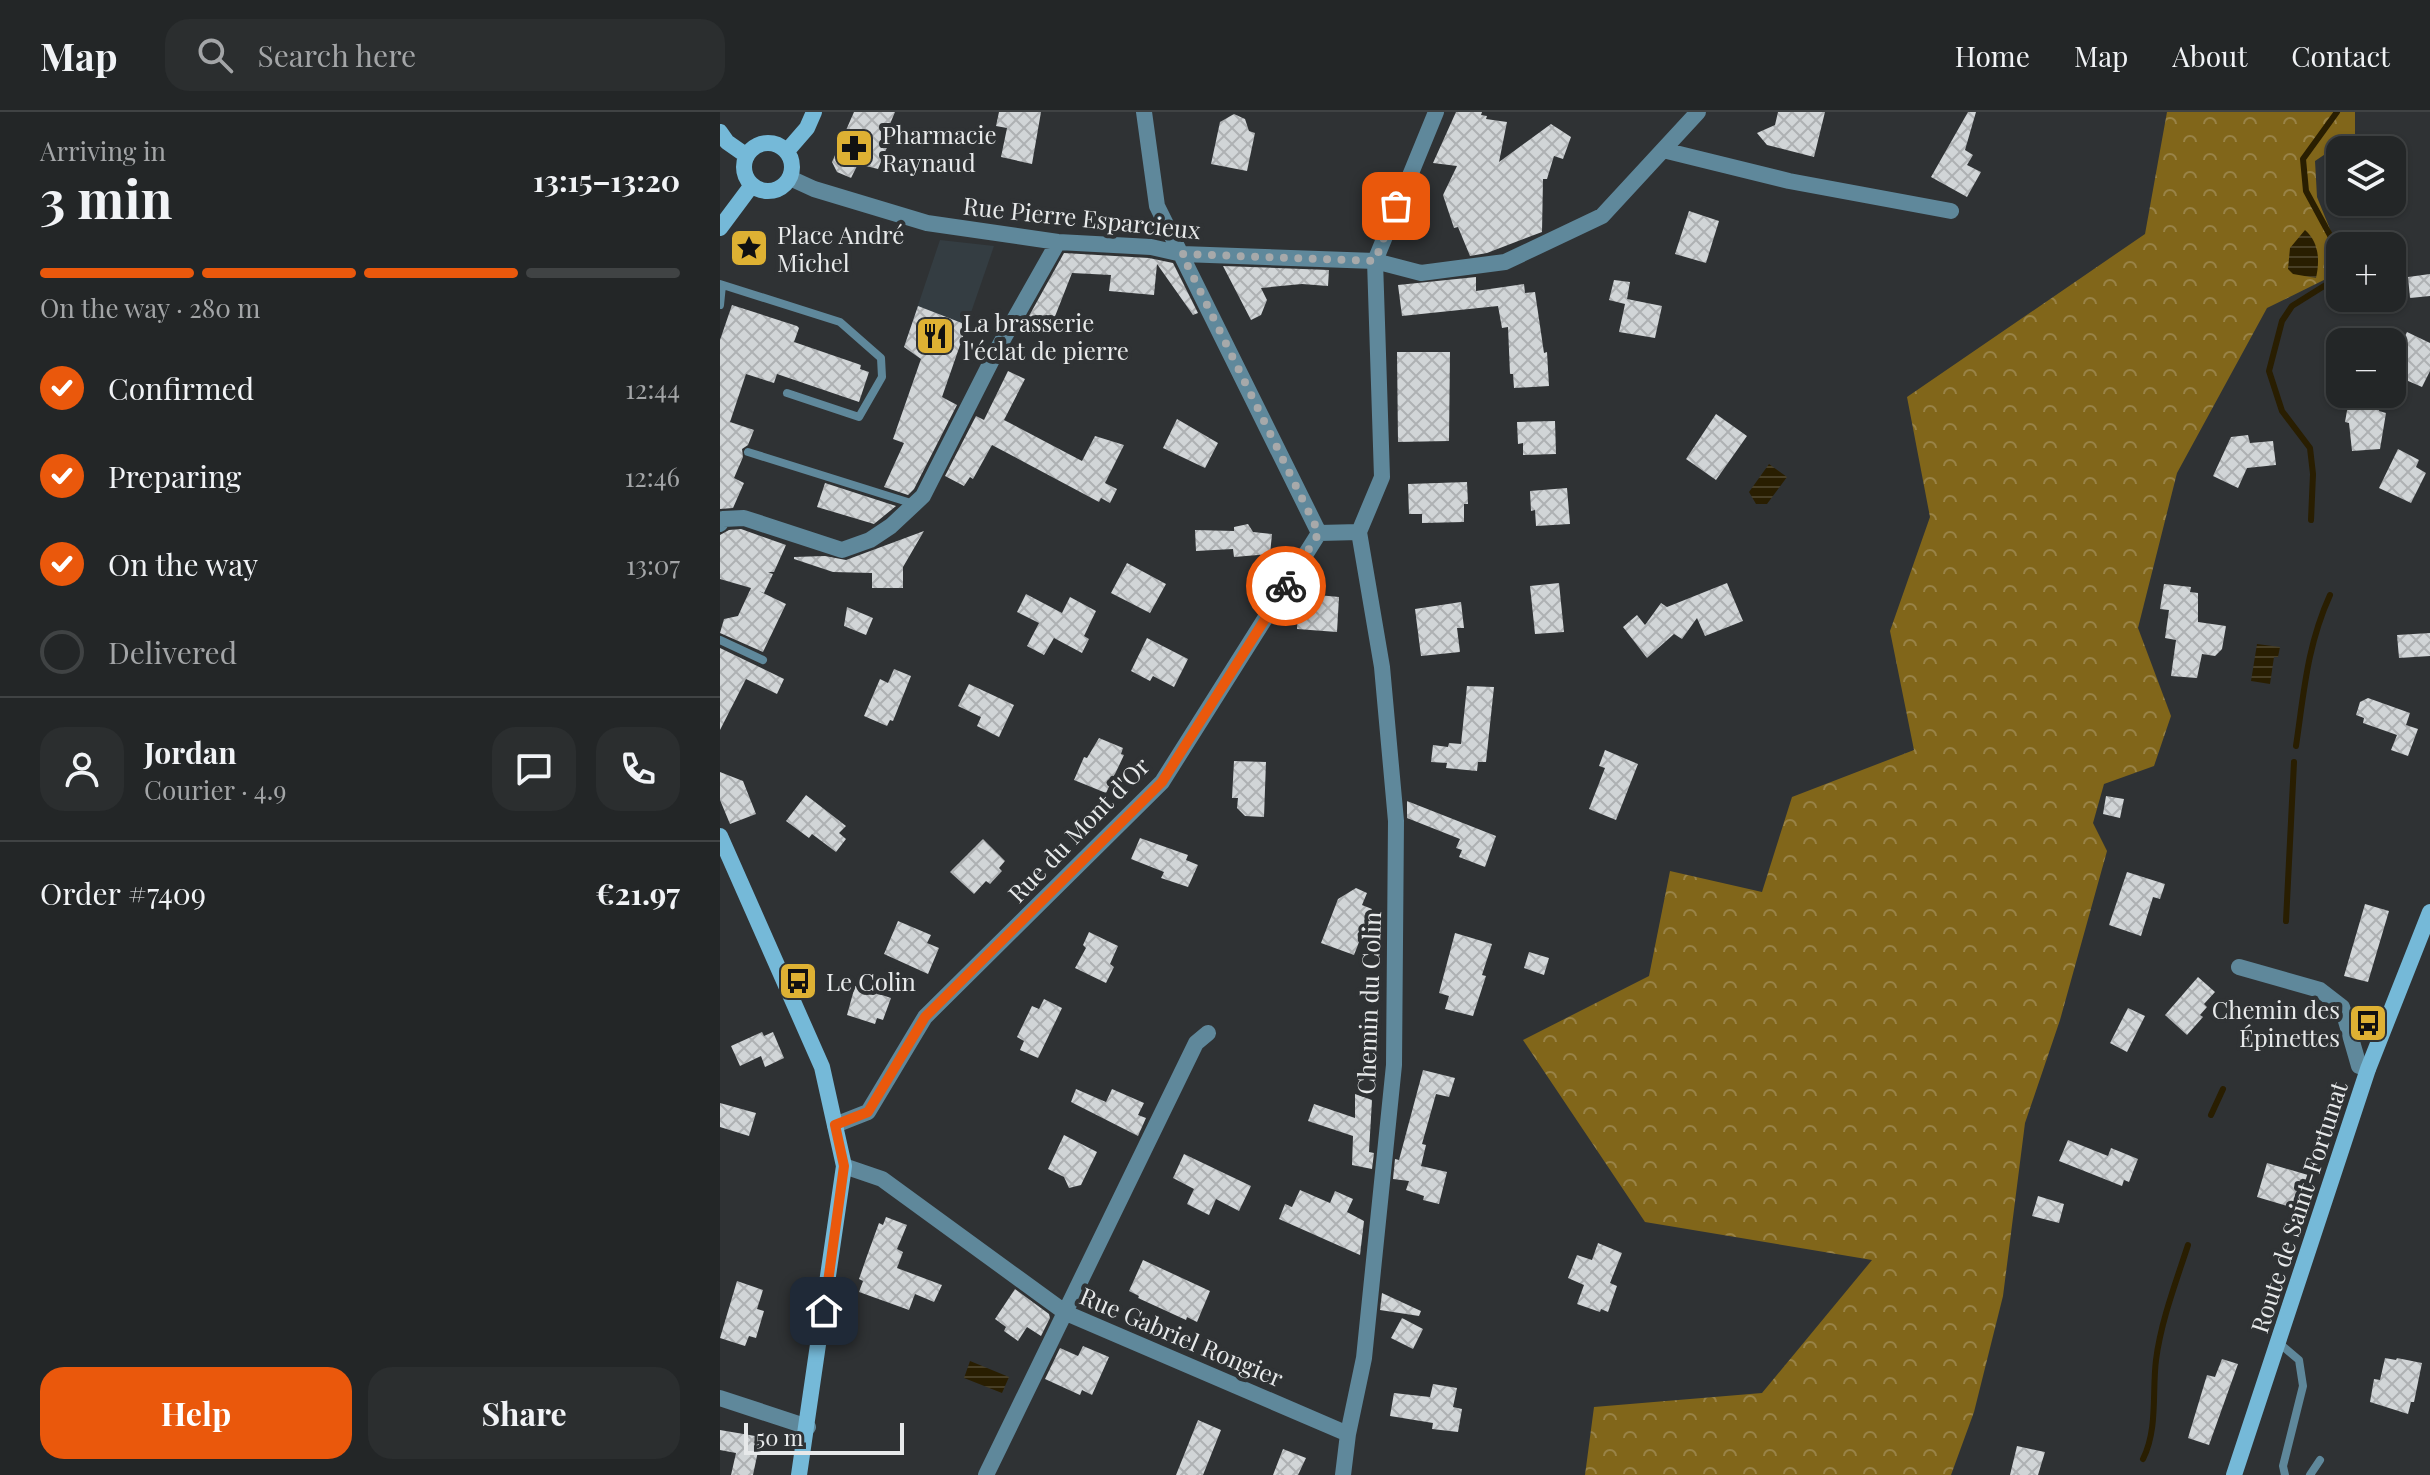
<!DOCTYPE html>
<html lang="en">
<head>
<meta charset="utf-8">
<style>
	:root { --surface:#232627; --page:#2b2e2f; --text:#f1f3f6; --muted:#a3a5a7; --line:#404344; --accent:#ea580c }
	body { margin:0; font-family:"Playfair Display",serif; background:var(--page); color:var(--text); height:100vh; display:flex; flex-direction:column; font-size:30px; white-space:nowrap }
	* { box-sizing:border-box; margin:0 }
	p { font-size:26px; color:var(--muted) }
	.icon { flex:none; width:44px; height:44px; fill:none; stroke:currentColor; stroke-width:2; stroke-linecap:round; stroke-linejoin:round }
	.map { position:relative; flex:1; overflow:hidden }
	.drawer { display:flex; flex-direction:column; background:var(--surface); width:720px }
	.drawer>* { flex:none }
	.controls { position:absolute; left:1606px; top:24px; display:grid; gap:16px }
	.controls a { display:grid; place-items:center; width:80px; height:80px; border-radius:16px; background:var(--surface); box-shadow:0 2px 6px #0004,0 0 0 2px var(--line); font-size:40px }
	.scale { position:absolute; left:24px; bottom:20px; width:160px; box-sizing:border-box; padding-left:8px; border:4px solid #e7e9ea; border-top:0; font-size:22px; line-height:28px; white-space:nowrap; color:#e7e9ea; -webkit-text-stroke:6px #2f3234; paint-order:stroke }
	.pin { position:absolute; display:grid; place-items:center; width:68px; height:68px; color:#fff; margin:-34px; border-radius:16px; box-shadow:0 4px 12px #0006 }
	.courier { position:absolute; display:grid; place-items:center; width:80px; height:80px; margin:-40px; border:6px solid #ea580c; border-radius:50%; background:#fff; color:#222; box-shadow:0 2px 10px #0007 }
	.headline em { font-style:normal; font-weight:700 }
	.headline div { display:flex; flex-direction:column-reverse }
	.headline { display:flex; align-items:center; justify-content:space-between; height:136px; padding:0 40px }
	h1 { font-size:52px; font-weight:700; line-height:60px }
	.bar { display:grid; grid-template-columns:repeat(4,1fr); gap:12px 8px; align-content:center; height:96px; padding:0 40px }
	.bar i { height:10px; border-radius:6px; background:var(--line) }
	.bar .selected { background:var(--accent) }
	.bar p { grid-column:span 4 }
	.line { display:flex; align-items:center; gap:20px; padding:0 40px; border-top:2px solid var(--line) }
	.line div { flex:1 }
	.round { display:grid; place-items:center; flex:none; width:84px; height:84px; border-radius:24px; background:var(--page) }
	ol { padding:0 40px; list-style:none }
	li { display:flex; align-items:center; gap:24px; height:88px }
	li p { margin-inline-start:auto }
	li .icon { padding:8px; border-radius:50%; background:var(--accent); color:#fff; stroke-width:4 }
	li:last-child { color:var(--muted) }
	li i { width:44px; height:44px; border:4px solid var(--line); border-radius:50% }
	.action { display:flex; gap:16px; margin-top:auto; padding:16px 40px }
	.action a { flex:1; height:92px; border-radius:24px; background:var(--accent); color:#fff; font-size:32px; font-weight:700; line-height:92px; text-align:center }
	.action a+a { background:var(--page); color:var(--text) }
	header { display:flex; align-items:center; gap:48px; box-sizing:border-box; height:112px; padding:0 40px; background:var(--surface); border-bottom:2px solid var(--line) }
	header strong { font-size:38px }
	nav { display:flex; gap:44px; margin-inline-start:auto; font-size:28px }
	.search { width:560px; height:72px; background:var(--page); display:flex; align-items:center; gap:20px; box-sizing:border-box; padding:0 28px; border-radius:24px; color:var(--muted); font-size:30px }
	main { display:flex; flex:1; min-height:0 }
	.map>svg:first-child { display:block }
	.built { fill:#343d42 }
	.forest { fill:url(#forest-crowns) }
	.water { fill:url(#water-rules) }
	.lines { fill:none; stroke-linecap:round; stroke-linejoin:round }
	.stream { stroke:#291e01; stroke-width:6 }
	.building { fill:url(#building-cross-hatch) }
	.lane { stroke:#5f889b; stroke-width:8 }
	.street { stroke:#5f889b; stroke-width:16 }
	.secondary { stroke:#75b9d8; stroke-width:16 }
	.done { stroke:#a7a9aa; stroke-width:8; stroke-dasharray:0 14.4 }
	.route { stroke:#ea580c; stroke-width:10 }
	.labels { text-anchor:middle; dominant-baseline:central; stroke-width:8; stroke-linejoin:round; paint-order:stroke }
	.poi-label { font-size:24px; fill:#e7e9ea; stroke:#2f3234; text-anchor:start }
	.street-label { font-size:24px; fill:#e7e9ea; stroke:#2f3234 }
</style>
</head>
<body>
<header>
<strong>Map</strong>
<div class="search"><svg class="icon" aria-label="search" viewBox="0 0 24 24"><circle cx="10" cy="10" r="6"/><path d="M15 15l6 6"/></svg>Search here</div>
<nav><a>Home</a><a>Map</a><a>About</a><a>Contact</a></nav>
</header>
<main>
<section class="drawer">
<div class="headline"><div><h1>3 min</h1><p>Arriving in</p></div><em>13:15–13:20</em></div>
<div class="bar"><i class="selected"></i><i class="selected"></i><i class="selected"></i><i></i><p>On the way · 280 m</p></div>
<ol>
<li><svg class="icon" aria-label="check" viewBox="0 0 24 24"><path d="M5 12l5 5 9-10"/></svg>Confirmed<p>12:44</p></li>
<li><svg class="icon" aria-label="check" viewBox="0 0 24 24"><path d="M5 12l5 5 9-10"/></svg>Preparing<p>12:46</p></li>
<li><svg class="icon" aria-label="check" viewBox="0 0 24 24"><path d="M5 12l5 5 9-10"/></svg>On the way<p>13:07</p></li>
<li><i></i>Delivered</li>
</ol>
<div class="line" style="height:144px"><a class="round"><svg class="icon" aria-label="person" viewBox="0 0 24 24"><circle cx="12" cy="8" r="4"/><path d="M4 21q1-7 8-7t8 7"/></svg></a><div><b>Jordan</b><p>Courier · 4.9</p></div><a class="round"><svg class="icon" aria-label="chat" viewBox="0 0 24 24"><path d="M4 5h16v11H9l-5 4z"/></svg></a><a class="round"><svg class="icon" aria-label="phone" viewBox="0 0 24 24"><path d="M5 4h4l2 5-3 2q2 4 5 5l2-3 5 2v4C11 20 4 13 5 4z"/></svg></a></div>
<div class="line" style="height:104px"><div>Order #7409</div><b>€21.97</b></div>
<div class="action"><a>Help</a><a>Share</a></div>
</section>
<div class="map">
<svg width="1710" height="1363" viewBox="0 0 1710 1363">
	<defs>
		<pattern id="forest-crowns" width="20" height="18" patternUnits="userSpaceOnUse" patternTransform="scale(2)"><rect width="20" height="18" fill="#81661a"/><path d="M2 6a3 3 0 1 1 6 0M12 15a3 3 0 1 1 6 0" fill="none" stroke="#998347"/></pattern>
		<pattern id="water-rules" width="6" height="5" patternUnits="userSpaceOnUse" patternTransform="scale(2)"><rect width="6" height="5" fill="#291e01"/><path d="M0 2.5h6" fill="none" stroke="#483f26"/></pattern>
		<pattern id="building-cross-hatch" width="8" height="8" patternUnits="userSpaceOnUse" patternTransform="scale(2)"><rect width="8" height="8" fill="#d1d5d7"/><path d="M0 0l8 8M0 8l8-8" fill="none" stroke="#aeb1b3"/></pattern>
	</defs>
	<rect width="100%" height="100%" fill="#2f3234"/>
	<path class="built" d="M220 128 274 134 228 267 184 235Z"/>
	<path class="forest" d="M1447 0H1635V22L1595 49 1597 85 1620 142V160L1547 196 1457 361 1418 516 1451 604 1434 654 1384 672 1373 711 1387 739 1340 908 1305 1011 1283 1184 1254 1300 1231 1363H865L874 1295 1042 1281 1152 1148 925 1110 803 928 929 864 950 759 1042 780 1072 685 1194 638 1170 519 1210 405 1187 285 1425 122Z"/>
	<path class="water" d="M1585 118C1599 130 1600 148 1596 166L1573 162 1568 157 1570 136Z
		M1049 352 1067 365 1047 392H1036L1029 380Z
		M1537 532 1560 535 1558 545H1554L1550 572 1531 569Z
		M250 1249 289 1265 282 1281 244 1266Z"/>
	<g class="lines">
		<path class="stream" d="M1591 408 1593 362 1590 336 1562 299 1549 259 1562 209 1572 194 1612 169 1617 145 1612 127 1586 79 1583 47 1617 0
			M1576 634C1584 580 1587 534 1610 483
			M1566 809 1574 650
			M1491 1003 1503 977
			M1423 1347C1438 1317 1432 1280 1436 1248 1441 1209 1456 1170 1468 1133"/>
	</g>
	<path class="building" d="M134 0H175L162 31 168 33 158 57 138 52 131 66 117 60 112 50Z
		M279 0H321L312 52 281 45 287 16 276 14Z
		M736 0H762L761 3 767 4 766 7 787 10 779 50 831 12 851 25 843 47 834 44 827 67H823L822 120 767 141 750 144 738 115 734 116 723 83 737 54 713 51Z
		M1058 0H1105L1094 45 1047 33 1037 21 1055 13Z
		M1248 0H1256L1245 38 1253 43 1247 53 1261 60 1247 85 1211 65Z
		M514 2 525 7 529 19 535 21 527 59 491 52 500 10Z
		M969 99 999 109 986 151 955 142Z
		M344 141 429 146 453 151 478 201 473 203 437 152 434 183 389 179 391 163 352 161 332 212 309 204Z
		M503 154 609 158 608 174 582 172 541 176 547 188 541 203 531 208Z
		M1710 162V184L1690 186 1688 165Z
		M756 165V179L804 172 805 181 815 180 824 241 827 240 829 274 794 276 793 262H790L788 215 782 216 778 194 682 204 678 173Z
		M894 168 910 170 907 187 942 194 935 226 899 220 905 192 889 188Z
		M12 193 77 214 79 216 74 230 141 253 140 257 149 260 139 290 57 262 54 271 26 262 10 310 34 318 28 333 22 337 23 345 14 366 24 371 13 396 0 397V228Z
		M198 194 247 213 222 285 237 293 194 377 188 383 164 375 184 331 173 327 201 247 184 235Z
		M1687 220 1710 231V259L1702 275 1672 262V250Z
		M677 240H730L729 329 678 330Z
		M288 259 305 267 284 308 362 349 375 324 404 333 385 371 397 377 390 391 381 386 379 390 272 333 253 367 250 365 244 374 225 364 256 304 264 308Z
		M1640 283 1661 287 1659 299 1666 301 1660 337 1632 339 1629 311 1625 310 1628 293 1638 295Z
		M996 302 1027 324 996 368 966 347Z
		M457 307 498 331 485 356 443 336Z
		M835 309 836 342 803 343V331L798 332 797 310Z
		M1528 323 1530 331 1553 329 1556 353 1527 356 1518 376 1493 364 1511 325Z
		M1678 337 1699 348 1696 355 1706 361 1691 391 1659 376Z
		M747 370 748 392H744V410L702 411V402H689L688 372Z
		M105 371 176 394 154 412 97 395Z
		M847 376 850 412 816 414 815 398 811 399 810 379Z
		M528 412 533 420 552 422 550 442 514 445 513 437 476 439 475 418 514 419V415Z
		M21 417 66 433 54 460H48L53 462 44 481 39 479 66 492 43 540 0 521 4 507 18 504 31 476 0 467V423L9 418Z
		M204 419 183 455V476H152V461L113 460 74 447V445L105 444 126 448Z
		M407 451 446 472 430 501 391 481Z
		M839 471 844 520 815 522 810 474Z
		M1007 471 1023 509 985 524 977 506 962 527 954 522 927 546 903 515 917 503 925 513 941 491 947 495Z
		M1444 472 1471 475 1470 480 1478 481V510L1506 514 1502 537 1495 544 1482 542 1477 566 1451 564 1456 528 1445 526 1449 498 1440 497Z
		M306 482 342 501 350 485 376 499 364 524 369 527 362 541 334 526 324 543 307 534 319 511 297 500Z
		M587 482 619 485 617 520 577 517 578 498H582V492H586Z
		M741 490 744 516H737L740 540 701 544 695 497Z
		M127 495 153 506 146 523 124 514Z
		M1710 521V544L1679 546 1677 523Z
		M427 526 468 547 454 575 433 564 430 569 411 559Z
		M0 536 64 567 57 582 26 567 0 618Z
		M174 557 191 564 173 609 170 608 167 614 144 604 160 567 168 571Z
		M249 572 294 593 279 625 257 614 261 605 238 594Z
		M747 574 774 575 766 650H758L757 659 726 656 727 651 711 650 713 633 728 635 729 631 741 632Z
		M1648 586 1690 601 1686 613 1698 617 1688 644 1671 638 1677 623 1643 611 1644 606 1636 603 1640 590Z
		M379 626 403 636 401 642 404 643 386 681 354 668 364 645 367 646Z
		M885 638 918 652 896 708 869 697 885 656 879 654Z
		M514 649 546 650 544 705 525 704 517 696 518 686H512Z
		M0 660 23 669 36 702 10 712 0 688Z
		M86 683 126 714 119 721 126 727 116 740 92 722 89 726 66 709Z
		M1386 684 1404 687 1400 706 1383 702Z
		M687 689 776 724 765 755 739 745 742 738 736 736 740 727 687 706Z
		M420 726 468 743 466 748 478 753 468 775 441 766 444 760 411 747Z
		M263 727 285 749 279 756 282 759 270 772 266 769 254 782 230 760Z
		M1407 760 1445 772 1440 787 1433 785 1421 824 1389 813Z
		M636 776 647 781 642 793 652 797 634 843 601 831 618 787Z
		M1645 792 1669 799 1648 870 1624 864Z
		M178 809 211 823 207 831 219 836 208 862 164 842Z
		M369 820 398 834 390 852 394 855 386 871 355 856 366 836 363 833Z
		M735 821 772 832 762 863 766 864 753 904 725 897 729 884 719 881Z
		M809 840 829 846 824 863 804 856Z
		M1478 865 1495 880 1484 892 1487 895 1480 903 1483 905 1467 923 1445 903Z
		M135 874 171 886 163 908 157 906 155 912 127 903Z
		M324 887 342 896 318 946 300 938 304 929 297 925 312 894 319 897Z
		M1408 896 1425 904 1407 940 1390 931Z
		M42 920 44 924 53 920 64 946 45 955 41 944 20 954 11 934Z
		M703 958 735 966 729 985 716 982 702 1032 706 1033 701 1054 727 1060 719 1092 703 1088 704 1084 686 1078 689 1069 673 1067 675 1047 679 1048Z
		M356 977 386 990 392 977 424 991 418 1003 426 1006 418 1024 351 990Z
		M635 982 652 988 649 1040 654 1041 652 1057 632 1053 633 1024 588 1009 594 992 635 1006Z
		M0 991 36 1001 29 1024 0 1015Z
		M344 1023 377 1040 361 1073 349 1076 344 1065 328 1057Z
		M1348 1028 1388 1044 1391 1036 1418 1047 1409 1070 1404 1068 1402 1074 1339 1049Z
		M464 1042 531 1074 519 1099 496 1087 489 1103 467 1092 474 1077 453 1066Z
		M1547 1051 1588 1063 1577 1097 1537 1085Z
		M580 1078 610 1091 615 1079 633 1087 627 1100 644 1109 640 1143 559 1107 565 1092 572 1095Z
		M1318 1084 1344 1092 1339 1111 1312 1104Z
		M166 1105 187 1113 177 1137 183 1140 177 1156 222 1173 214 1190 195 1182 189 1198 139 1180 143 1169 139 1167 147 1144 159 1111 163 1113Z
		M878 1131 902 1141 890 1171 897 1174 888 1200 881 1197 880 1200 857 1192 864 1173 848 1166 857 1143 872 1148Z
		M423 1148 490 1179 477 1210 467 1205 466 1208 418 1186 419 1184 409 1179Z
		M17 1169 43 1178 37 1197 44 1199 36 1226 29 1224 25 1234 0 1226Z
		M295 1177 329 1202 330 1206 321 1224 307 1215 298 1229 284 1219 286 1215 275 1207Z
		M662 1181 701 1199 699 1204 660 1198Z
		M682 1206 703 1217 693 1237 671 1226Z
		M363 1234 389 1245 372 1283 362 1278 360 1283 325 1267 340 1236 358 1244Z
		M1665 1246 1676 1248 1677 1246 1702 1251 1694 1290H1691L1688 1302 1650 1290 1654 1267 1660 1268Z
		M1502 1247 1518 1252 1489 1333 1468 1326 1487 1263 1495 1265Z
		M713 1272 737 1276 733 1295 742 1297 738 1320 712 1317 713 1311 670 1304 674 1281 710 1285Z
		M478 1308 501 1318 483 1363H456Z
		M0 1318 41 1325 33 1363H11L16 1341 0 1338Z
		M1297 1334 1325 1340 1318 1363H1290Z
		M563 1337 586 1346 578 1363H553Z"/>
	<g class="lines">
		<path class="lane" d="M0 172 120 210 161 246 162 265 139 305 67 281
			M0 193 2 173
			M28 340 194 392
			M0 528 43 548
			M1559 1231 1579 1248 1583 1274 1563 1354 1565 1363
			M1590 1363 1600 1348"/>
		<path class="street" d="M424 0 437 94 599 421
			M943 38 1069 69 1231 99
			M70 66 94 77 207 111 338 130 431 135 462 142 655 149 701 161 785 150 882 104 978 0
			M0 412 3 407 24 406 122 438 150 428 171 414 203 384 277 238 338 130
			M639 420 662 365 655 149 716 0
			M599 421 639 420
			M1519 855 1600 878 1622 895 1639 954 1648 957
			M115 1013 148 1000 205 905 442 670 599 421
			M124 1054 162 1067 346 1201 628 1322
			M0 1286 88 1315
			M266 1363 476 931 488 921
			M623 1363 628 1322 644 1246 674 953 676 709 662 555 639 420"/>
		<path class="secondary" d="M0 20 7 30 27 44
			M24 55a24 24 0 1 1 48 0a24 24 0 1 1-48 0Z
			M67 39 87 16 94 0
			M0 116 32 73
			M0 724 102 955 124 1054 79 1363
			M1514 1363 1648 957 1710 800"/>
	</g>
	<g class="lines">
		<path class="done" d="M566 474 599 421 462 142 655 149 676 94"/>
		<path class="route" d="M104 1199 124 1054 115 1013 148 1000 205 905 442 670 566 474"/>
	</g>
	<defs>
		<g id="pharmacy-square" transform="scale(2)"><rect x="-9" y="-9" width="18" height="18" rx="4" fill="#deb133" stroke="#2f3234"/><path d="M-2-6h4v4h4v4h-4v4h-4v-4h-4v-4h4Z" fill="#111"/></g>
		<g id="sight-square" transform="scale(2)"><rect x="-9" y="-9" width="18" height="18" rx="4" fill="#deb133" stroke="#2f3234"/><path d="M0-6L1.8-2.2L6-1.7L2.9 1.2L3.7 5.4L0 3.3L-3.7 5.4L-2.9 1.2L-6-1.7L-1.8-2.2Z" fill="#111"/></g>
		<g id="restaurant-square" transform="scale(2)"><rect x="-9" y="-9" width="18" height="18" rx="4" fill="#deb133" stroke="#2f3234"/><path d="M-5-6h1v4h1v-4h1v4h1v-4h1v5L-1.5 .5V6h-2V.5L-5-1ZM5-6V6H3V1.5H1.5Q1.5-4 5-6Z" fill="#111"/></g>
		<g id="bus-square" transform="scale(2)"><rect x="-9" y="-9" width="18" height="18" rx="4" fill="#deb133" stroke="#2f3234"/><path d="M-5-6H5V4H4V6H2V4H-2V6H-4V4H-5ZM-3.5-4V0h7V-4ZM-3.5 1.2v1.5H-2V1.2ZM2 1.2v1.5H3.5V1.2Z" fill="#111"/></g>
	</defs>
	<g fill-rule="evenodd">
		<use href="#pharmacy-square" x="134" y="36"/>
		<use href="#sight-square" x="29" y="136"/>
		<use href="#restaurant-square" x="215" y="224"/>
		<use href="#bus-square" x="78" y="869"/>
		<use href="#bus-square" x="1648" y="911"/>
	</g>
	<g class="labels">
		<g class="poi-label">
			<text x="162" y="22">Pharmacie<tspan x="162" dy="28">Raynaud</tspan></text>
			<text x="57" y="122">Place André<tspan x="57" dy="28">Michel</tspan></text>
			<text x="243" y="210">La brasserie<tspan x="243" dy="28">l'éclat de pierre</tspan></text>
			<text x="106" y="869">Le Colin</text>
			<text x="1620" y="897" text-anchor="end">Chemin des<tspan x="1620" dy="28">Épinettes</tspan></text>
		</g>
		<g class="street-label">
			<text transform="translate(362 105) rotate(6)">Rue Pierre Esparcieux</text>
			<text transform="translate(358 717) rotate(-46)">Rue du Mont d'Or</text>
			<text transform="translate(648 891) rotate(-88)">Chemin du Colin</text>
			<text transform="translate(1578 1095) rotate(-72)">Route de Saint-Fortunat</text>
			<text transform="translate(462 1224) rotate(23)">Rue Gabriel Rongier</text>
		</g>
	</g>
</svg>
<div class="controls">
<a><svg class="icon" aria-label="layers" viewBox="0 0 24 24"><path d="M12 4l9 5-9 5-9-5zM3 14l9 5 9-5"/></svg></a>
<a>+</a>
<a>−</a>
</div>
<div class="scale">50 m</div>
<div class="pin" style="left:676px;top:94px;background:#ea580c"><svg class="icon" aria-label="bag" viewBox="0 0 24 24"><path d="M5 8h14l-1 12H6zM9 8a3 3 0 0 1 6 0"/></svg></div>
<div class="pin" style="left:104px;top:1199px;background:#1f2937"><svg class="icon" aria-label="home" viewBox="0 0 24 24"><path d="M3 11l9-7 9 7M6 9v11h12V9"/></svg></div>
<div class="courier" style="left:566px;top:474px"><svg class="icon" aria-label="bike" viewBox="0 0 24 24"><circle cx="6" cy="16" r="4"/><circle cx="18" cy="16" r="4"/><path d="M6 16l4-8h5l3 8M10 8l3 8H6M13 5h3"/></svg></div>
</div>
</main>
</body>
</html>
